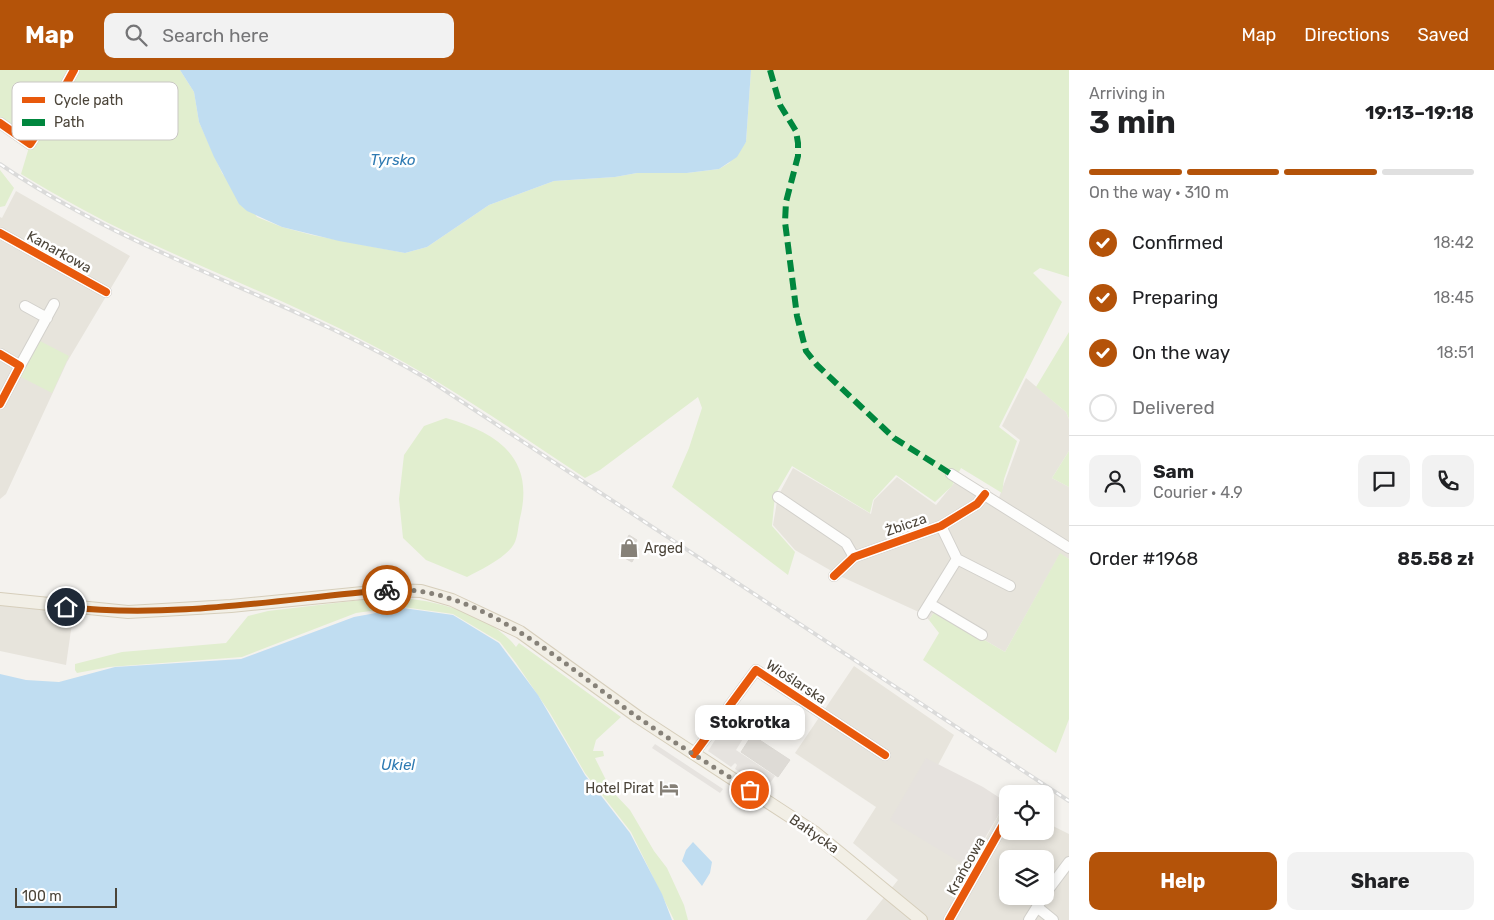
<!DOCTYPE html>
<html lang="en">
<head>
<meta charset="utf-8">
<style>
	:root { --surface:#fff; --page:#f2f2f2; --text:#202124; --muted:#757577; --line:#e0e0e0; --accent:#b45309 }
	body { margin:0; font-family:Rubik,sans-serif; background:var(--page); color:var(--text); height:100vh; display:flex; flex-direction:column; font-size:19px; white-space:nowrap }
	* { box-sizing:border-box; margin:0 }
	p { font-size:16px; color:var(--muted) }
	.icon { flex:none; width:28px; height:28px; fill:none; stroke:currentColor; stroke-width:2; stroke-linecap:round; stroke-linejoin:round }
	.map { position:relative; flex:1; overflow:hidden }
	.details { display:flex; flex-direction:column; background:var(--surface); width:425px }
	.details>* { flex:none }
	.fabs { position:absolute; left:999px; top:715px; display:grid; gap:10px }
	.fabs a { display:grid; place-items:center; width:55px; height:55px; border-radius:10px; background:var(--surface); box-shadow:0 2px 8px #0003; font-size:25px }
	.scale { position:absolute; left:15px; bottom:12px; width:102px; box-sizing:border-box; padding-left:5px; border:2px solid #4b4439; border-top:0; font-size:14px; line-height:18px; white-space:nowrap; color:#4b4439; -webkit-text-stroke:4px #fff; paint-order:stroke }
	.pin { position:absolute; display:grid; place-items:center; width:42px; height:42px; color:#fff; margin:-21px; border:2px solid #fff; border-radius:50%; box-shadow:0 1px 5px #0007 }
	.courier { position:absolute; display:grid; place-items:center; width:50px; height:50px; margin:-25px; border:4px solid #b45309; border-radius:50%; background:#fff; color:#222; box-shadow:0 1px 6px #0007 }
	.bubble { position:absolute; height:35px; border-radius:10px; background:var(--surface); box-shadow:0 2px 8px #0003; font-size:16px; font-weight:700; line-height:35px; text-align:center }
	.head em { font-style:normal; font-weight:700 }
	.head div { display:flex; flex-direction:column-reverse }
	.head { display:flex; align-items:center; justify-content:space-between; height:85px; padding:0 20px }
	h1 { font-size:32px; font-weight:700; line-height:38px }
	.bar { display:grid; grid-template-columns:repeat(4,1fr); gap:8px 5px; align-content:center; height:60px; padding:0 20px }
	.bar i { height:6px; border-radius:4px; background:var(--line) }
	.bar .selected { background:var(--accent) }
	.bar p { grid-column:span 4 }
	.line { display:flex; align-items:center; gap:12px; padding:0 20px; border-top:1px solid var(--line) }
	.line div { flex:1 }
	.round { display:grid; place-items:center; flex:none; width:52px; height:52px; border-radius:10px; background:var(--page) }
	ol { padding:0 20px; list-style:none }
	li { display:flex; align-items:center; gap:15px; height:55px }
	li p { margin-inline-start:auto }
	li .icon { padding:5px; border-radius:50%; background:var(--accent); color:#fff; stroke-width:4 }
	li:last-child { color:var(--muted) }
	li i { width:28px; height:28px; border:2px solid var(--line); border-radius:50% }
	.action { display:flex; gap:10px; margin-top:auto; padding:10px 20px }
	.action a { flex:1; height:58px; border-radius:10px; background:var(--accent); color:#fff; font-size:20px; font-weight:700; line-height:58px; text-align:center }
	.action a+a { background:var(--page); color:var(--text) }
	header { display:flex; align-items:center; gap:30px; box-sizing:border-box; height:70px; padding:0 25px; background:var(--accent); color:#fff }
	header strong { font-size:24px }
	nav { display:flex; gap:28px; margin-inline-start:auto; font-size:18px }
	.search { width:350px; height:45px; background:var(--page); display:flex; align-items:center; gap:12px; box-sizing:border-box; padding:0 18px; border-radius:10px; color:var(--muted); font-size:19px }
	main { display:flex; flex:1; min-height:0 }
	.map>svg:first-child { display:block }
	.residential { fill:#e7e4dc; fill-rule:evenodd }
	.industrial { fill:#e6e2de }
	.green { fill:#e1eecf }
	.parking { fill:#e6e3df }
	.water { fill:#c0ddf1 }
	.building { fill:#dedbd6; stroke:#dcd9d4 }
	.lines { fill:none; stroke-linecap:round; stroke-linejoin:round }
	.minor-casing { stroke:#d2d0cb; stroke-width:12 }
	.major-casing { stroke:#d6cebb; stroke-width:14 }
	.minor { stroke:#fdfdfc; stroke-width:10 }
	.major { stroke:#f2efe6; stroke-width:12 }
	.rail-casing { stroke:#dbdbda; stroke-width:4 }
	.rail { stroke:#fff; stroke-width:2; stroke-dasharray:5.5; stroke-linecap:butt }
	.quiet { stroke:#00873e; stroke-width:6; stroke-dasharray:12 6; stroke-linecap:butt }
	.cycleway-casing { stroke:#fff; stroke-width:11 }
	.cycleway { stroke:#e8590c; stroke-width:8 }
	.done { stroke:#868178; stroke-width:5; stroke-dasharray:0 9 }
	.route { stroke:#b45309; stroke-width:6 }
	.labels { text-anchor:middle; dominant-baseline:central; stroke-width:5; stroke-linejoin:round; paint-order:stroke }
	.street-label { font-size:14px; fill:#4b4439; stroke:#fff }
	.poi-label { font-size:14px; fill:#4b4439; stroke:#fff; text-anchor:start }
	.water-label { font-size:15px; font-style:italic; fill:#2e7ab2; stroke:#fff }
	.key { fill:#fff; stroke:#c9c7c4; stroke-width:1 }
	.key-label { font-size:14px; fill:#4b4439 }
</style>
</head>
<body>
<header>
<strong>Map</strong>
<div class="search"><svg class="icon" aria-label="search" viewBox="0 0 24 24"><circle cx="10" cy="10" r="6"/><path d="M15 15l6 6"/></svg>Search here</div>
<nav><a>Map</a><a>Directions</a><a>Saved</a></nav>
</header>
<main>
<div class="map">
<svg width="1069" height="850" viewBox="0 0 1069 850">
	<rect width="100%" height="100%" fill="#f4f2ee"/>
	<path class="residential" d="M16 121 130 186 67 292 6 424 0 429V147L2 148Z
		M1026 308 1066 342 1069 349V381L1052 408 1069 417V489L1060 484 1005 582 935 541 929 550 921 543 842 507 795 480 773 455 778 426 793 398 871 444 874 430 897 407 936 435 958 408 997 433 1020 370 1002 356Z
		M0 528 73 546 66 595 0 581Z
		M854 596 954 665 938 695 925 689 975 781 982 775 1006 732 1008 761H1045V752L1069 764V850H866L898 810 853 773 876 737 795 683ZM1008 789H1045V826H1008Z"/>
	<path class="industrial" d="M926 688 983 717 1006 732 968 797 890 750Z"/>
	<path class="green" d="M0 0H180L194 22 199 52 222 103 257 147 282 157 312 165 405 183 427 177 489 135 554 111 615 107 637 103H687L719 99 729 93 746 72 751 0H1069V207L1040 198 1033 203 1062 232 999 357 1017 371 1004 409 1002 423 961 398 952 416 935 432 896 405 873 430 870 443 792 396 775 425 772 456 795 482 788 505 672 417 689 378 702 338 698 327 600 400 585 408C515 362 445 312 370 274 294 234 214 203 137 167 97 148 59 127 21 104L30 74 0 53Z
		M0 100 14 118 5 136 0 137Z
		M1069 262V349L1066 342 1036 317Z
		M38 270 69 286 52 323 19 306Z
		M446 348C498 363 535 388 520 448 518 456 518 467 514 474 507 487 480 500 467 507L426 490 403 468 399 429 404 385 424 356Z
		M1069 381V417L1052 408Z
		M1060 483 1069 489V649L1056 683 923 590 939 563 929 550 935 541 1005 582Z
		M386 527C429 528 489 542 516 577L519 573 621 647 596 670 593 681H603L604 686 595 688 611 720 630 740 654 781 667 798 684 835 688 850H674L631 762 585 703 550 643 516 593 500 572 453 544 403 537 378 540 356 543 242 587 109 597 77 603 75 600V594L122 582 226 573 248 546 268 541Z"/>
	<path class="parking" d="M730 647 749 659 736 680 775 706 766 719 735 699 737 695 735 693 731 697 708 681Z
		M655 674 723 719 720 723 652 678Z"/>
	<path class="water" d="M180 0H751L746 72 737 87 719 99 687 103H637L615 107 554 111 489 135 427 177 405 183 339 171 282 157 247 141 239 134 214 87 199 52 194 22Z
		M403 538 453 545 499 573 538 625 585 705 630 763 662 824 672 850H0V604L26 610 59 612 115 597 241 589 354 547Z
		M693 772 712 792 710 803 702 816 682 791 686 780Z"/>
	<path class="building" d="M629 465 637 470 634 476 639 479 632 492 619 485Z
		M752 665 790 690 778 707 741 682Z"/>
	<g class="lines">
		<g class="minor-casing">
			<path id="minor" d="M0 53 30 74 51 42 74 0
				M0 163 106 222
				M25 236 47 248
				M0 284 20 296 0 334
				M20 296 54 234
				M951 404 1069 478
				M778 427 846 473 854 487
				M957 489 1010 516
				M834 506 854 487 941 456 977 434 985 424
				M930 534 982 565
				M923 544 957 489 941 456
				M694 684 756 600 885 685
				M1045 824 1069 792
				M1037 837 1053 850
				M949 850 1004 753
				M1029 850 1044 826"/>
		</g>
		<g class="major-casing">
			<path id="major" d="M0 529 128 542 231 536 393 520 421 521 452 530 520 562 638 647 814 762 921 850"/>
		</g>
		<use href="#minor" class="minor"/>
		<use href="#major" class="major"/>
		<g class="rail-casing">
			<path id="rail" d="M0 94C132 185 291 228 429 310L1069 731"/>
		</g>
		<use href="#rail" class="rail"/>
		<path class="quiet" d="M770 0 780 35 796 61 798 73V86L786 132 785 152 797 246 806 281 817 295 894 368 951 404"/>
		<g class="cycleway-casing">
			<path id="cycleway" d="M0 53 30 74 51 42 74 0
				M0 163 106 222
				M0 284 20 296 0 334
				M834 506 854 487 941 456 977 434 985 424
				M694 684 756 600 885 685
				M949 850 1004 753"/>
		</g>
		<use href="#cycleway" class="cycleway"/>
	</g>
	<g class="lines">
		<path class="done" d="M387 520C477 513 567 597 636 646 673 672 712 696 750 720"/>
		<path class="route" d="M66 537C174 549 280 529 387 520"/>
	</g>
	<defs>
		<g id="shop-bare" transform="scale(1.5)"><path d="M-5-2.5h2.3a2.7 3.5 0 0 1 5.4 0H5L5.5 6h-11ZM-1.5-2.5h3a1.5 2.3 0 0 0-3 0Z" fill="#868178" stroke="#fff" stroke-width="2.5" paint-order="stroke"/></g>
		<g id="hotel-bare" transform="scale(1.5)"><path d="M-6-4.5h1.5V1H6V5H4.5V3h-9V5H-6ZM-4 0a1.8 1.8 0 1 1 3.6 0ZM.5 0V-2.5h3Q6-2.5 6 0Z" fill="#868178" stroke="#fff" stroke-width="2.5" paint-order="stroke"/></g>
	</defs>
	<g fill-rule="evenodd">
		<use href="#shop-bare" x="629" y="478"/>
		<use href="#hotel-bare" x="669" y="718"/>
	</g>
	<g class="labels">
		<g class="street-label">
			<text transform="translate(59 182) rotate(29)">Kanarkowa</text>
			<text transform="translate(906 455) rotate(-19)">Żbicza</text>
			<text transform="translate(796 612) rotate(33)">Wioślarska</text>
			<text transform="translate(814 764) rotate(35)">Bałtycka</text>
			<text transform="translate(966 796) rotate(-61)">Krańcowa</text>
		</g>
		<g class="poi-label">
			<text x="644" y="478">Arged</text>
			<text x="654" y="718" text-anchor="end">Hotel Pirat</text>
		</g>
		<g class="water-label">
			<text x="393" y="90">Tyrsko</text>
			<text x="398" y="695">Ukiel</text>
		</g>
	</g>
	<rect x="12" y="12" width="166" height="58" rx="8" class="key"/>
	<rect x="22" y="27" width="23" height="6" fill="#e8590c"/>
	<rect x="22" y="49" width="23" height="7" fill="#00873e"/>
	<g class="key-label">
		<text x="54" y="35">Cycle path</text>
		<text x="54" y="57">Path</text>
	</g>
</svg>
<div class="fabs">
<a><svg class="icon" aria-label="locate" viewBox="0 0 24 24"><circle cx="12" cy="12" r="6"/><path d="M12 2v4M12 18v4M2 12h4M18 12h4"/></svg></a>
<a><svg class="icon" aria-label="layers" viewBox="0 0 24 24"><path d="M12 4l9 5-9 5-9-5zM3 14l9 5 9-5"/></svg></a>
</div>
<div class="scale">100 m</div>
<div class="pin" style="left:750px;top:720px;background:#ea580c"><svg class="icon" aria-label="bag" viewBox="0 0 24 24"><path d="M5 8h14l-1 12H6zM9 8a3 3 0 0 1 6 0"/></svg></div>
<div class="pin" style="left:66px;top:537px;background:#1f2937"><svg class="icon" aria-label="home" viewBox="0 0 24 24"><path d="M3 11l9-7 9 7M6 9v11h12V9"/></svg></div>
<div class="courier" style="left:387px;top:520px"><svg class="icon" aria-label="bike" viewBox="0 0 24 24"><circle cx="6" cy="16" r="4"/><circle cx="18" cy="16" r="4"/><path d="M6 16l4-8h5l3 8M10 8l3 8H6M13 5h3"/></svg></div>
<div class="bubble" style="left:695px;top:635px;width:110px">Stokrotka</div>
</div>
<section class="details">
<div class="head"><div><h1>3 min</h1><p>Arriving in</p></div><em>19:13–19:18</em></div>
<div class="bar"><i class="selected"></i><i class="selected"></i><i class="selected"></i><i></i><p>On the way · 310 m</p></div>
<ol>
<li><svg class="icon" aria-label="check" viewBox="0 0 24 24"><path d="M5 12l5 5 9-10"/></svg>Confirmed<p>18:42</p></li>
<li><svg class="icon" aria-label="check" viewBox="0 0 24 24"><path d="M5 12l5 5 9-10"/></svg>Preparing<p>18:45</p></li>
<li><svg class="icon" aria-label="check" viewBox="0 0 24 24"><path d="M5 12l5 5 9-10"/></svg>On the way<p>18:51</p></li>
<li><i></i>Delivered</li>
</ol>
<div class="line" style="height:90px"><a class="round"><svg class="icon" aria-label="person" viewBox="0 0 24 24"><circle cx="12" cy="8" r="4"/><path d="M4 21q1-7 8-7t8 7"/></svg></a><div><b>Sam</b><p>Courier · 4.9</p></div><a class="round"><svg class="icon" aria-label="chat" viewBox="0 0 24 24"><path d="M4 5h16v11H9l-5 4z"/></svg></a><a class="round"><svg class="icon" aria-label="phone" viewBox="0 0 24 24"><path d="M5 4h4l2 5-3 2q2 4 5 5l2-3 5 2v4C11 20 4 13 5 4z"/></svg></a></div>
<div class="line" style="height:65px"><div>Order #1968</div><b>85.58 zł</b></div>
<div class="action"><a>Help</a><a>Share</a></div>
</section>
</main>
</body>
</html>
